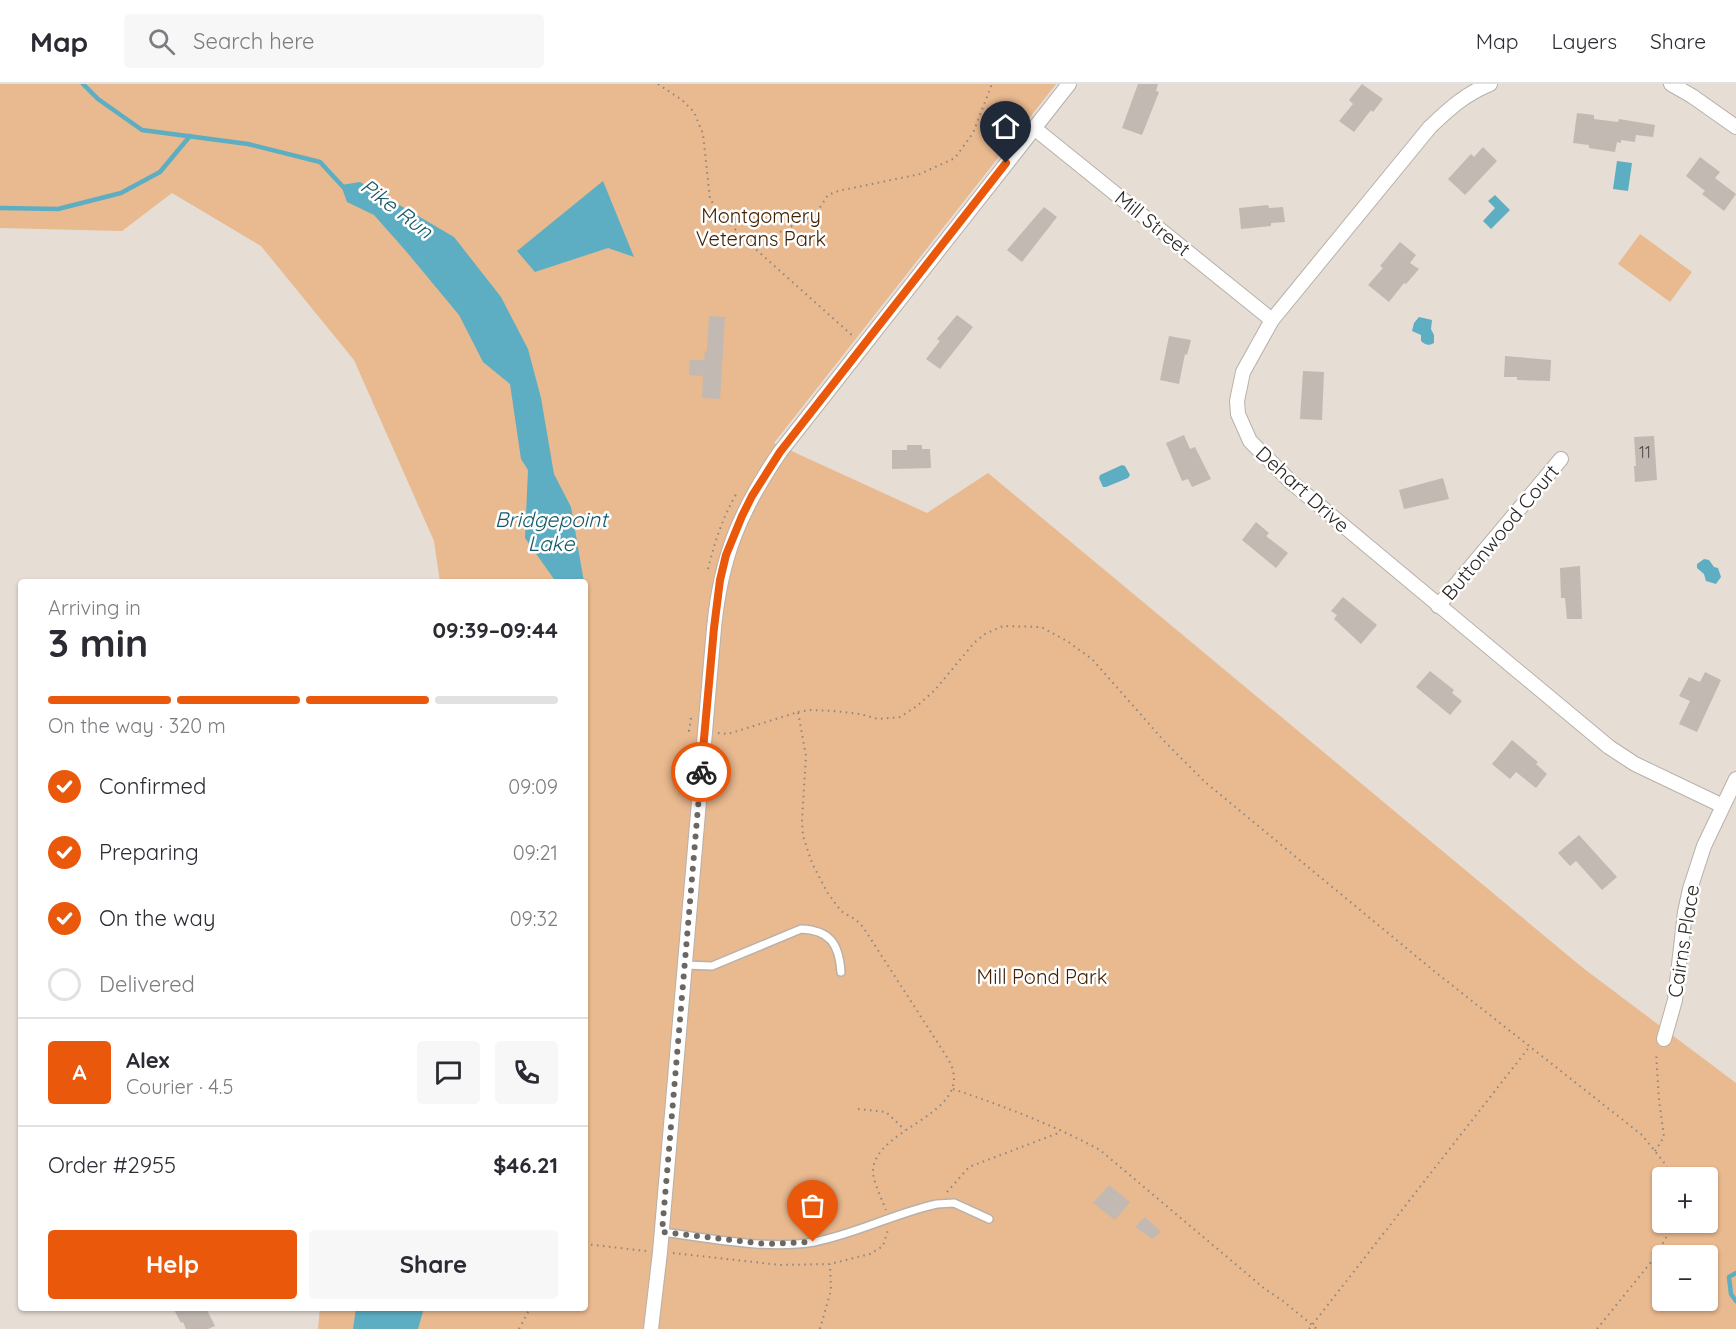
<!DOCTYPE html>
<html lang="en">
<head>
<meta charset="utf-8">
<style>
	:root { --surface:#fff; --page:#f7f7f7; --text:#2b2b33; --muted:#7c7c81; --line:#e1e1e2; --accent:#ea580c }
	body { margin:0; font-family:Quicksand,sans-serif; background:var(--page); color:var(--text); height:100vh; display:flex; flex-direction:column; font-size:22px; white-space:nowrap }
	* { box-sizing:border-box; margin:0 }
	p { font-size:20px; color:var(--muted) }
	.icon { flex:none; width:33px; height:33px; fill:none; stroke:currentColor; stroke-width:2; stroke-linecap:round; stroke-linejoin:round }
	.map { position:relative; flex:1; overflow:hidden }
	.sheet { position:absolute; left:18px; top:495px; width:570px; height:732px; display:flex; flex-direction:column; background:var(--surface); border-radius:6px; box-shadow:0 2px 4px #0004 }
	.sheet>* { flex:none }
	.tools { position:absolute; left:1652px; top:1083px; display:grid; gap:12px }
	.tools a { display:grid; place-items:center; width:66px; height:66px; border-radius:6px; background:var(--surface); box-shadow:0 2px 4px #0004; font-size:30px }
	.pin { position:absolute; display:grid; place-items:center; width:51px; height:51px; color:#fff; margin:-62px -26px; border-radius:50% 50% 50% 0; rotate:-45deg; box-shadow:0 0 6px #0007 }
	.pin .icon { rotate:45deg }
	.courier { position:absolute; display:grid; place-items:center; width:60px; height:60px; margin:-30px; border:4px solid #ea580c; border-radius:50%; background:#fff; color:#222; box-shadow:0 2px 8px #0007 }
	.headline em { font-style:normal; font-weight:800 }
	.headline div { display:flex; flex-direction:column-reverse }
	.headline { display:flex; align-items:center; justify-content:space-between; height:102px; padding:0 30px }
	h1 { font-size:39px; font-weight:800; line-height:45px }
	.bar { display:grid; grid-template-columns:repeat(4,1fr); gap:9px 6px; align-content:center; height:72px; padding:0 30px }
	.bar i { height:8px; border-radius:4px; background:var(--line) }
	.bar .on { background:var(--accent) }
	.bar p { grid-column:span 4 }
	.line { display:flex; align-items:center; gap:15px; padding:0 30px; border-top:2px solid var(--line) }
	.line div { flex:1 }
	.round { display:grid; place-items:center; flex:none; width:63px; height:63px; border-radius:6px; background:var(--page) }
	ol { padding:0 30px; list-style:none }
	li { display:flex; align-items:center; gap:18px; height:66px }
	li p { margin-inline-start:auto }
	li .icon { padding:6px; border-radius:50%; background:var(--accent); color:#fff; stroke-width:4 }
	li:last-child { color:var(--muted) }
	li i { width:33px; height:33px; border:3px solid var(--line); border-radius:50% }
	.primary-button { display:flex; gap:12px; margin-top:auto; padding:12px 30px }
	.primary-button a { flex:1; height:69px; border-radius:6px; background:var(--accent); color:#fff; font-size:24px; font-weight:800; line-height:69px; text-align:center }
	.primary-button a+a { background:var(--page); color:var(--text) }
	header { display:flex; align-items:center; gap:36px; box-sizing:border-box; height:84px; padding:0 30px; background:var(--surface); border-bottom:2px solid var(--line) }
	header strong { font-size:28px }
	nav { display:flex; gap:33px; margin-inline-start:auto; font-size:21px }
	.search { width:420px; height:54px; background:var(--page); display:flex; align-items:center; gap:15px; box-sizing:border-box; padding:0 21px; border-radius:6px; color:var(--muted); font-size:22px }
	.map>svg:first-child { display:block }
	.green { fill:#e9b98f; fill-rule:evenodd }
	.water { fill:#5daec2 }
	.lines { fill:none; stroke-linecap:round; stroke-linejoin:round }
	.stream { stroke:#5daec2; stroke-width:4.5 }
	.building { fill:#c1b9b2 }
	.lane-casing { stroke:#b8b0a9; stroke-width:10 }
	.street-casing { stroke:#b8b0a9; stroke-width:16 }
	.path { stroke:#8d8781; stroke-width:2; stroke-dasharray:1.5 4.5; stroke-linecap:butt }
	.lane { stroke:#fff; stroke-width:7 }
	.street { stroke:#fff; stroke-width:14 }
	.done { stroke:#6c6762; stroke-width:6; stroke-dasharray:0 10.8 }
	.route { stroke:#ea580c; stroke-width:8 }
	.labels { text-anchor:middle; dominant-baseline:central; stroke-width:5; stroke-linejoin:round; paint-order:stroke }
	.number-label { font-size:16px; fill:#504c48 }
	.park-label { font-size:20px; fill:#412100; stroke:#fff }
	.street-label { font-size:20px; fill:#2a2724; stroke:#fff }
	.water-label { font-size:21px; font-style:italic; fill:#165968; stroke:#fff }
</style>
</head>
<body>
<header>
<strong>Map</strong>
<div class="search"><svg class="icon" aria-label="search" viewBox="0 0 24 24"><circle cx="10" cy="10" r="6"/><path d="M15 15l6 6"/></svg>Search here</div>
<nav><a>Map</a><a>Layers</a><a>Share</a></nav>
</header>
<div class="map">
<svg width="1736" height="1245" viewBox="0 0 1736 1245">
	<rect width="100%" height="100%" fill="#e6ddd5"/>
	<path class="green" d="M0 0H1056L774 359 927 429 988 389 1583 884 1736 999V1245H318L320 1224H585V498H440L434 457 354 276 261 162 172 109 122 147 0 144ZM1662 1094H1707V1138H1662ZM1662 1172H1707V1216H1662Z
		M1640 150 1692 188 1670 218 1618 180Z"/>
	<path class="water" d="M1617 77 1632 79 1628 107 1613 105Z
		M603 97 634 173 608 164 535 188 517 167Z
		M360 98 454 153 501 213 528 265 541 314 554 390 571 423 584 498H556L525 454 528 386 521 375 510 300 483 278 459 231 405 166 374 131 347 118 341 101Z
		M1495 111 1510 126 1491 145 1483 137 1495 124 1488 117Z
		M1419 233 1432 236 1431 245 1434 251V259C1429 262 1425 261 1421 257V251L1412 247 1414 239Z
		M1122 381 1125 382 1130 391 1128 394 1106 403H1103L1099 394 1100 391Z
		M1704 475 1709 476 1714 483 1718 484 1721 493 1716 500 1706 497 1704 490 1697 484V480Z
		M356 1224H424L418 1245H353Z"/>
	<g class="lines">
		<path class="stream" d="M83 0 98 15 142 46 248 60 320 78 345 105
			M0 124 58 125 121 109 160 88 190 52
			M1736 1189 1729 1193 1731 1210 1736 1217"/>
	</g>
	<path class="building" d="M1138 0H1158L1156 7 1159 8 1142 51 1122 44Z
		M1362 0 1383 15 1373 28 1371 26 1354 48 1339 37 1353 20 1349 16Z
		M1577 29 1594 31V35L1618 38 1619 35 1655 41 1653 53 1636 51 1635 58 1621 56V59L1617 58 1615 68 1589 64V61L1573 59Z
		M1483 63 1497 77 1465 111 1448 95 1471 70 1474 73Z
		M1700 73 1720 88 1715 94 1736 110 1724 127 1702 110 1705 107 1686 92Z
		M1268 121 1269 124 1283 123 1285 138 1271 139V142L1241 145 1239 124Z
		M1044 123 1057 133 1022 178 1007 166Z
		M1400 158 1416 171 1410 179 1419 185 1406 200 1404 199 1389 218 1368 201 1383 184 1380 182Z
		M957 231 973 243 940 285 926 275 940 257 937 255Z
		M709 232 725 233 720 315 702 314 703 292 689 291 690 276H704L705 267H707Z
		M1169 252 1191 256 1187 271 1185 270 1179 300 1160 296Z
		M1505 272 1551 276 1550 297 1517 296V293H1504Z
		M1303 287 1324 288 1322 336 1300 335Z
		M1184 351 1190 365 1195 363 1211 395 1192 403 1188 395 1182 397 1166 359Z
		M1654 352 1657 396 1635 398 1634 382H1636L1634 353Z
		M907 361H922V365H930L931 384 892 385V366H907Z
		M1443 394 1449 415 1404 425 1399 406Z
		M1256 438 1269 449 1266 452 1288 469 1276 484 1242 456Z
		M1580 482 1582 535H1567L1565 514H1561L1560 484Z
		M1343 513 1377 541 1361 560 1334 535 1337 531 1331 527Z
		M1430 587 1454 606 1452 609 1462 617 1450 631 1416 603Z
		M1705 588 1721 596 1697 648 1679 640 1690 617 1679 612 1689 593 1700 598Z
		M1512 656 1538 678 1536 680 1547 690 1536 704 1516 688 1510 695 1492 680Z
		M1579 751 1617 793 1602 806 1576 777 1570 782 1558 769Z
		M1109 1101 1130 1118 1115 1136 1093 1119Z
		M1145 1133 1161 1148 1152 1155 1135 1143Z
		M173 1224H206L215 1242 208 1245H186L183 1238 181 1239Z"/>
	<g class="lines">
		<g class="lane-casing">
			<path id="lane" d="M684 881 712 882 801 845C830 846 839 860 841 888
				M662 1148C709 1154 766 1166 814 1158 856 1150 895 1129 937 1120L954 1119 989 1135"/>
		</g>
		<g class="street-casing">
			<path id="street" d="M1490 0C1465 10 1449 25 1430 43L1272 236 1243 288 1237 317 1238 330 1250 357 1291 398 1609 663 1635 680 1723 722
				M1671 0 1692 12 1736 43
				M1034 44 1272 236
				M1438 522 1561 375
				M1664 955 1675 916 1685 828 1690 805 1704 762 1736 695
				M651 1245 660 1168 714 544C721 472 740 427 780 368L1069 0"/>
		</g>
		<path class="path" d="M658 0 682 16 694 28 703 50 710 115 721 131 752 162 853 252
			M753 161 815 131 828 111 838 107 920 90 955 74 973 49 992 0
			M708 485C715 457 723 432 738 407
			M798 628 811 626 834 627 860 630 878 635 900 633 917 622 934 607 974 559 985 550 1003 542 1041 543 1067 557 1092 575 1164 657 1205 698 1434 887 1642 1051 1666 1081 1670 1094
			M691 634 689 647H691
			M718 649 728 650 798 628 806 672 802 736 803 752 812 779 827 808 841 827 856 836 863 843 945 970C948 975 952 981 953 987 964 1032 876 1045 873 1086 872 1095 882 1116 886 1126
			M953 1005C1003 1022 1054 1041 1100 1066L1265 1205 1283 1217 1317 1245
			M858 1025 886 1028 905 1046
			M1655 1067 1664 1053 1659 1016 1656 968
			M947 1108 969 1083 1061 1048
			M585 1160 646 1167
			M673 1169 780 1181 830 1180 870 1170 883 1162 888 1146
			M519 1245 530 1224
			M820 1245 831 1206 830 1180
			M1309 1245 1530 962
			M1597 1245 1655 1173 1675 1138"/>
		<use href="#lane" class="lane"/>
		<use href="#street" class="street"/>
	</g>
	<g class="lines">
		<path class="done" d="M701 688 662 1148 765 1160 813 1158"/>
		<path class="route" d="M701 688 714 544 720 496 726 471 742 432 752 412 780 368 1006 79"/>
	</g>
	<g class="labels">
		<g class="number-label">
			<text x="1645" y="368">11</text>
		</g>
		<g class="park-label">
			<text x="761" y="131">Montgomery<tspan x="761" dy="23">Veterans Park</tspan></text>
			<text x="1042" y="892">Mill Pond Park</text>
		</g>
		<g class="street-label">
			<text transform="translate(1153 139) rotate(39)">Mill Street</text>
			<text transform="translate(1303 405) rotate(42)">Dehart Drive</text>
			<text transform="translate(1500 448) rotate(-50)">Buttonwood Court</text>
			<text transform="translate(1683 857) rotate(-81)">Cairns Place</text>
		</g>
		<g class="water-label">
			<text transform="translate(397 124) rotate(37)">Pike Run</text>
			<text x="551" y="435">Bridgepoint<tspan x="551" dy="24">Lake</tspan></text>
		</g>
	</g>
</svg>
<div class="tools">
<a>+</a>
<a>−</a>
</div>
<div class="pin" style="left:813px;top:1158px;background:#ea580c"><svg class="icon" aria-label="bag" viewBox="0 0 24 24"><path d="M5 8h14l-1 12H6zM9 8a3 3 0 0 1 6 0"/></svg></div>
<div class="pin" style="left:1006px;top:79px;background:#1f2937"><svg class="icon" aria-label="home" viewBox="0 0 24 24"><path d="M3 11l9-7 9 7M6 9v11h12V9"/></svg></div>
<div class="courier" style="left:701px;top:688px"><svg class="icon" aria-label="bike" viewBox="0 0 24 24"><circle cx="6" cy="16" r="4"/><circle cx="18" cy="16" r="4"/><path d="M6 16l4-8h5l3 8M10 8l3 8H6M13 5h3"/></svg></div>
<section class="sheet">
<div class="headline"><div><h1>3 min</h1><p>Arriving in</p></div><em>09:39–09:44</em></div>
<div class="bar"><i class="on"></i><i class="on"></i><i class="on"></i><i></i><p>On the way · 320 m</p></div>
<ol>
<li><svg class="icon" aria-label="check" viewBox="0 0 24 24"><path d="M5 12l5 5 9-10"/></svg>Confirmed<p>09:09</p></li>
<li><svg class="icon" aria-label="check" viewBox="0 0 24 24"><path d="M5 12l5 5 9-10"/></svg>Preparing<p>09:21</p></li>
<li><svg class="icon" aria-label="check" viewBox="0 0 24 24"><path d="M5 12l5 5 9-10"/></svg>On the way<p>09:32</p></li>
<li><i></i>Delivered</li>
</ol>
<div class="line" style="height:108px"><b class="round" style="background:var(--accent);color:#fff">A</b><div><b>Alex</b><p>Courier · 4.5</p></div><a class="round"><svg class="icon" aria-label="chat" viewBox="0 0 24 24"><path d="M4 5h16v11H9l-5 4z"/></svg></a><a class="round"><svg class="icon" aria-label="phone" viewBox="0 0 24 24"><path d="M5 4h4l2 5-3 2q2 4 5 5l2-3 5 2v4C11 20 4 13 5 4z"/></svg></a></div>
<div class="line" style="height:78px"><div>Order #2955</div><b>$46.21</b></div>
<div class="primary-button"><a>Help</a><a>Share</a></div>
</section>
</div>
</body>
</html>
